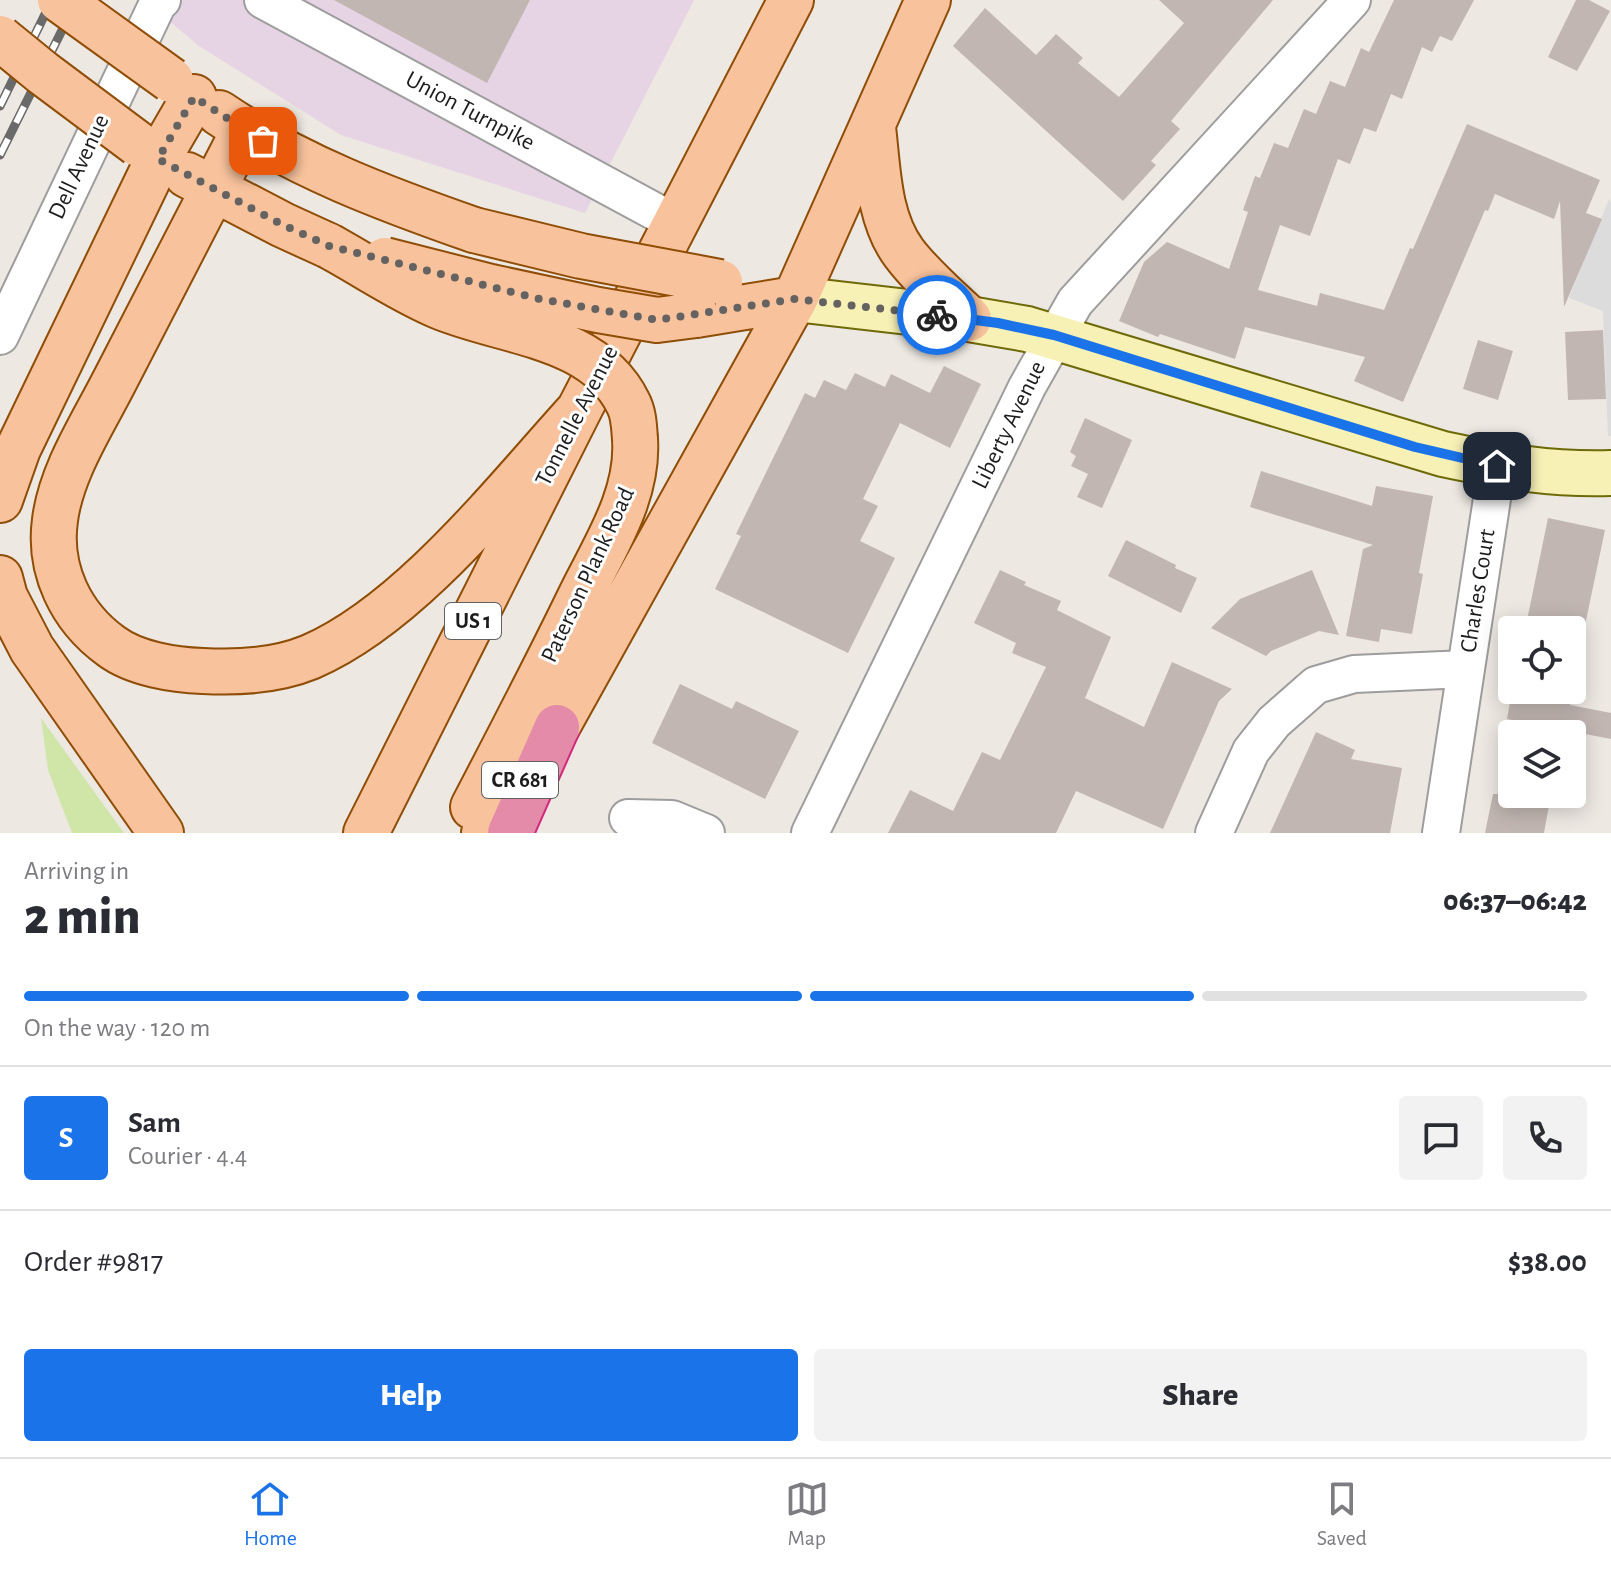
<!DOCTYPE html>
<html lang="en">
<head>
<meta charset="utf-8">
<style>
	:root { --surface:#fff; --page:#f2f2f3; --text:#2b2b33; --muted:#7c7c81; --line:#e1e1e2; --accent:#1a73e8 }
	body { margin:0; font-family:"Alegreya Sans",sans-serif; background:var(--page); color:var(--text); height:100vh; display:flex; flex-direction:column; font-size:30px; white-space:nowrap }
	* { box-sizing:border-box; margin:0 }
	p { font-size:26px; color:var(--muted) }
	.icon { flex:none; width:44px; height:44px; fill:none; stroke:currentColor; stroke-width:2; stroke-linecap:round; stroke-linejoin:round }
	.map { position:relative; height:833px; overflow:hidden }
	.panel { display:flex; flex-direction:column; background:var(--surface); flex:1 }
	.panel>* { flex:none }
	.fabs { position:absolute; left:1498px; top:616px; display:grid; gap:16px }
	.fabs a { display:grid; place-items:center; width:88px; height:88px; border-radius:8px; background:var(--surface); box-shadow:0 4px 20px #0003; font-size:40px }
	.pin { position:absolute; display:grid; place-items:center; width:68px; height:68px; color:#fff; margin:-34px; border-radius:16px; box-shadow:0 4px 12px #0006 }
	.courier { position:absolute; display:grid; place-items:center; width:80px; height:80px; margin:-40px; border:6px solid #1a73e8; border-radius:50%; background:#fff; color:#222; box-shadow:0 2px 10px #0007 }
	.headline em { font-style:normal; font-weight:800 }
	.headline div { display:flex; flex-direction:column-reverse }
	.headline { display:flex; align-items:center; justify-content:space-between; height:136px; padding:0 24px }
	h1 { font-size:52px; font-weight:800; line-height:60px }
	.bar { display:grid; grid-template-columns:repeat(4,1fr); gap:12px 8px; align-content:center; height:96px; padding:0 24px }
	.bar i { height:10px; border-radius:6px; background:var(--line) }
	.bar .active { background:var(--accent) }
	.bar p { grid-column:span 4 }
	.line { display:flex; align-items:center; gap:20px; padding:0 24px; border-top:2px solid var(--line) }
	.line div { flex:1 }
	.round { display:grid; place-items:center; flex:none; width:84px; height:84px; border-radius:8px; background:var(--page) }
	.button { display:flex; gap:16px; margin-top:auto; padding:16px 24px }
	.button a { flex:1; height:92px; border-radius:8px; background:var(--accent); color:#fff; font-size:32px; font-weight:800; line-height:92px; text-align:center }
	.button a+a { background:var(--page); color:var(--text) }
	.tabs { display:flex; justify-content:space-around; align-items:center; height:112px; border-top:2px solid var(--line); background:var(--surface); font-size:22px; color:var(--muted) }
	.tabs a { display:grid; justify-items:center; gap:4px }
	.tabs .active { color:var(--accent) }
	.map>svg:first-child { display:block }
	.industrial { fill:#e6d4e5 }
	.grass { fill:#d0e6a9 }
	.parking { fill:#dcdcdc }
	.building { fill:#c1b6b2 }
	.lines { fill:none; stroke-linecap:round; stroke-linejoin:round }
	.street-casing { stroke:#9d9d9d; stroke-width:40 }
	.secondary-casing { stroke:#6e6a08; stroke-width:48 }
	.primary-casing { stroke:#8f4d05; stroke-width:48 }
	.highway-casing { stroke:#d1297c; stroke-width:48 }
	.street { stroke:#fff; stroke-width:36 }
	.secondary { stroke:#f7f1b6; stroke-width:44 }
	.primary { stroke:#f8c29c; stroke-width:44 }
	.highway { stroke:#e38ba9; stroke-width:44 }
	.rail-casing { stroke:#6a6a6a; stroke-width:9 }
	.rail { stroke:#fff; stroke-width:6; stroke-dasharray:18; stroke-linecap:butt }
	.primary-bridge-casing { stroke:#8f4d05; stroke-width:48; stroke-linecap:butt }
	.primary-bridge { stroke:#f8c29c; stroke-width:44 }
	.done { stroke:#656361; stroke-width:8; stroke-dasharray:0 14.4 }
	.route { stroke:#1a73e8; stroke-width:10 }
	.labels { text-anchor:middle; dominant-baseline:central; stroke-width:6; stroke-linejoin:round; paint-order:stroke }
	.shield { fill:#fff; stroke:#606060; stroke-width:2 }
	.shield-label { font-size:22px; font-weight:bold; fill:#1c1c1c }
	.street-label { font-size:24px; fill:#1c1c1c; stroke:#fff }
</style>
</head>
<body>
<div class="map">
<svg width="1611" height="833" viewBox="0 0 1611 833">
	<rect width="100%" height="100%" fill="#ede8e2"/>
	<path class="industrial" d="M144 0H694L585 213 341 135 199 46Z"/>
	<path class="grass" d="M41 718 124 833H72L48 770Z"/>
	<path class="parking" d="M1609 199 1611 203V436H1608L1603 311 1569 298Z"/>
	<path class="building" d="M334 0H530L487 83Z
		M1159 0H1273L1171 121 1180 129 1151 161 1156 165 1123 201 953 46 985 8 1036 55 1056 34 1083 58 1078 63 1119 97 1184 23Z
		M1394 0H1474L1452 41 1440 36 1432 52 1422 47 1402 99 1391 94 1376 132 1364 128 1350 164 1338 159 1310 236 1280 225 1258 290 1317 306 1320 293 1384 310 1410 248 1413 249 1467 124 1600 180 1586 213 1602 219 1564 307 1560 201 1554 219 1495 194 1488 211 1485 210 1403 402 1354 381 1365 357 1245 327 1235 359 1160 334 1158 337 1119 321 1144 262 1167 242 1229 269 1248 212 1243 210 1255 176 1260 178 1274 143 1288 148 1304 109 1316 114 1330 81 1345 87 1361 48 1369 52Z
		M1576 0H1589L1610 11 1577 71 1548 57Z
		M1603 330 1606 399 1568 400 1565 332Z
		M1478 340 1513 351 1498 400 1463 389Z
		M944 366 981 384 950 448 900 423 863 499 878 506 860 541 895 558 848 653 715 589 741 536 736 534 805 393 815 398 824 380 846 390 855 373 885 387 891 374 930 393Z
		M1085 418 1132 440 1102 508 1077 497 1088 474 1071 466 1076 456 1070 452Z
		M1261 471 1372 506 1376 486 1433 496 1419 573 1423 574 1412 634 1381 629 1379 642 1346 636 1363 549 1373 545 1250 507Z
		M1548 518 1605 530 1584 630H1525Z
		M1126 540 1176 565 1175 568 1197 578 1181 613 1108 576Z
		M1000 570 1026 582 1024 585 1061 601 1057 610 1111 637 1085 698 1144 727 1172 662 1232 689 1219 701 1163 829 1076 791 1056 833H888L910 790 953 811 982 752 1000 760 1046 667 1012 653 1016 643 974 623Z
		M1312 570 1339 635 1319 631 1271 651 1266 656 1211 628 1240 599Z
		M680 684 732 709 736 701 799 731 765 799 652 743Z
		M1512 690H1573L1570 705 1611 713V739L1507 719Z
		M1316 732 1355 750 1351 759 1402 768 1390 833H1270Z
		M1493 794H1551L1544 833H1485Z"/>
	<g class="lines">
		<g class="street-casing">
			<path id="street" d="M263 0 676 223
				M0 336 158 3 162 0
				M1466 669 1497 466
				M628 818 672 819 706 833
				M810 833 1027 387 1075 302 1352 0
				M1214 833 1251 751 1274 722 1316 685 1354 674 1466 669 1441 833"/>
		</g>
		<g class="secondary-casing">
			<path id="secondary" d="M795 299 969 319 1027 329 1443 454C1499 466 1553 475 1611 473"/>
		</g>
		<g class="primary-casing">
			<path id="primary" d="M219 113C297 166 385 199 474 230
				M873 127C878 169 878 218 904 253 922 277 947 298 969 319
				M244 130C200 214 157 298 114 382 92 425 61 472 55 520 48 570 71 617 111 646 135 664 174 670 203 671 239 673 276 671 310 657 410 614 506 490 579 410
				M187 175 283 225 329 246
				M696 315 795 299
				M0 500 18 449 158 159 194 97
				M0 578 5 597 32 649 161 833
				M473 807C509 738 545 669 579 599 603 549 639 497 635 439
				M366 833 579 410 791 0
				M484 833 557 727 795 299 928 0"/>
		</g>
		<g class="highway-casing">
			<path id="highway" d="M510 833 557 727"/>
		</g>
		<use href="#street" class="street"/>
		<use href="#secondary" class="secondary"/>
		<use href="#primary" class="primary"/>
		<use href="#highway" class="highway"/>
		<g class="rail-casing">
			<path id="rail" d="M0 106 52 0
				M0 155 77 0"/>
		</g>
		<use href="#rail" class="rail"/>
		<g class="primary-bridge-casing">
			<path id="primary-bridge" d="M60 0 171 80
				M0 38 43 73 138 144
				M474 230 581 256 720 282
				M329 246C364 265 399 289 436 305 499 333 594 333 628 403 634 414 634 427 635 439
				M385 260 491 287 598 310 657 320 696 315"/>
		</g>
		<use href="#primary-bridge" class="primary-bridge"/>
	</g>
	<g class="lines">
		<path class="done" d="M263 141 194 97 158 159 283 225 329 246 540 299 657 320 795 299 937 315"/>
		<path class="route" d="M937 315 998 323 1054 335 1415 447 1497 466"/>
	</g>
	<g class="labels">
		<g class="shield">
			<rect x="445" y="603" width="56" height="36" rx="6"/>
			<rect x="482" y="762" width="76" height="36" rx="6"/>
		</g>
		<g class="shield-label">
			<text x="473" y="621">US 1</text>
			<text x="520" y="780">CR 681</text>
		</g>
		<g class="street-label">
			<text transform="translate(470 111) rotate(28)">Union Turnpike</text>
			<text transform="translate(79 167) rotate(-65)">Dell Avenue</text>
			<text transform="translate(577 416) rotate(-63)">Tonnelle Avenue</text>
			<text transform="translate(1009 425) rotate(-64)">Liberty Avenue</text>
			<text transform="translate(588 575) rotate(-65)">Paterson Plank Road</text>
			<text transform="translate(1478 591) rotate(-81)">Charles Court</text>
		</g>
	</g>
</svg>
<div class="fabs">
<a><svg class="icon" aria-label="locate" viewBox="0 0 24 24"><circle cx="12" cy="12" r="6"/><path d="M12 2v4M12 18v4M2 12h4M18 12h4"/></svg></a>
<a><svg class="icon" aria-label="layers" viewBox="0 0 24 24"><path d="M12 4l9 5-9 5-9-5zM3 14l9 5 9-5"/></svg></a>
</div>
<div class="pin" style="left:263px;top:141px;background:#ea580c"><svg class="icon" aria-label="bag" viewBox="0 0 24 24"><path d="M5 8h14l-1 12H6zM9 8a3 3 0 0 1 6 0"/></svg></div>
<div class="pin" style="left:1497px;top:466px;background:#1f2937"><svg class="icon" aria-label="home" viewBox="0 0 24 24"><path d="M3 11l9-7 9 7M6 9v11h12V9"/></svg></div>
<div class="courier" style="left:937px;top:315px"><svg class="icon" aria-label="bike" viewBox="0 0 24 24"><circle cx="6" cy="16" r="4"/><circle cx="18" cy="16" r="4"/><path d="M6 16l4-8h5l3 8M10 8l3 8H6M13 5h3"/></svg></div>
</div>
<section class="panel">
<div class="headline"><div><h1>2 min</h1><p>Arriving in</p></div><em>06:37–06:42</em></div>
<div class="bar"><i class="active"></i><i class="active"></i><i class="active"></i><i></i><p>On the way · 120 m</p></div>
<div class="line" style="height:144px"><b class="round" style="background:var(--accent);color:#fff">S</b><div><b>Sam</b><p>Courier · 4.4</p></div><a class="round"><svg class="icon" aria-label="chat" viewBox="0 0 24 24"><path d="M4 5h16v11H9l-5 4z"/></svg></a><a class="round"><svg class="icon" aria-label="phone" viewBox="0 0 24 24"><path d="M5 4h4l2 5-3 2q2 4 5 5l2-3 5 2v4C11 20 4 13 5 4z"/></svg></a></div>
<div class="line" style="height:104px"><div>Order #9817</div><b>$38.00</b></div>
<div class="button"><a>Help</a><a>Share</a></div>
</section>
<nav class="tabs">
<a class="active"><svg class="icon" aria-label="home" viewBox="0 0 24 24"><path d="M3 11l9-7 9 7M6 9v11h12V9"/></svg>Home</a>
<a><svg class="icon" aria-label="map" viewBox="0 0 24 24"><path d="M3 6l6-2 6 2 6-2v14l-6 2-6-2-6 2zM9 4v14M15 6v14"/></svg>Map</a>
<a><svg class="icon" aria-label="saved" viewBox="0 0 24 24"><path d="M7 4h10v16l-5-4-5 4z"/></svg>Saved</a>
</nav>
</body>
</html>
